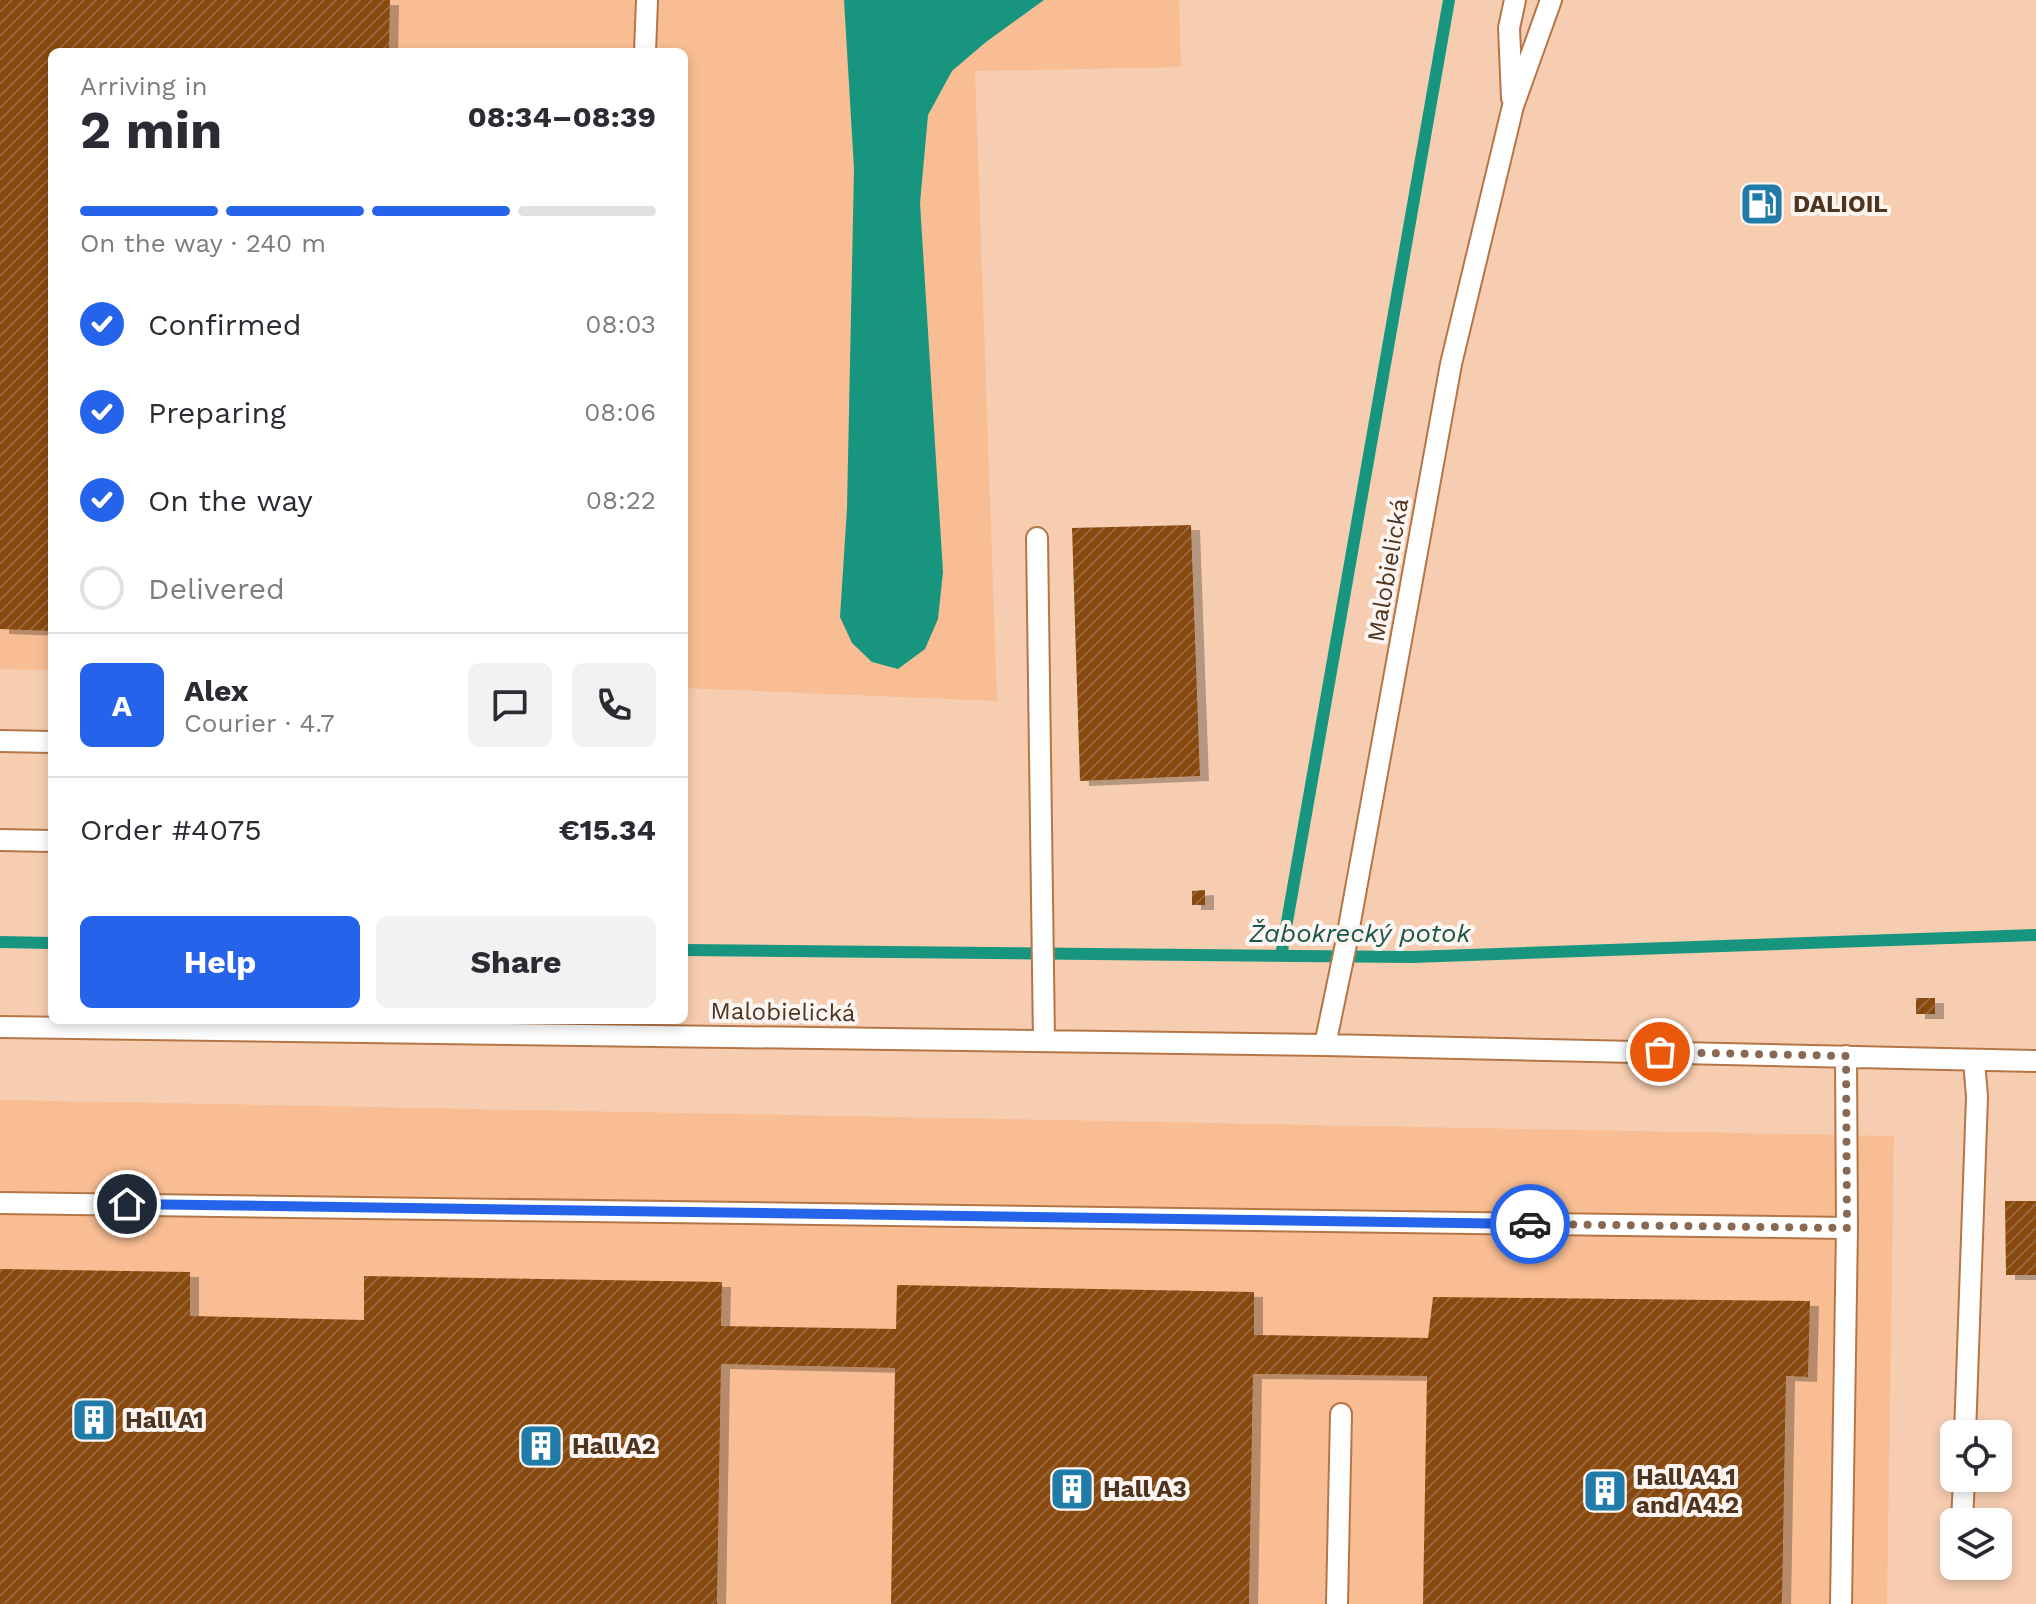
<!DOCTYPE html>
<html lang="en">
<head>
<meta charset="utf-8">
<style>
	:root { --surface:#fff; --page:#f2f2f3; --text:#2b2b33; --muted:#7c7c81; --line:#e1e1e2; --accent:#2563eb }
	body { margin:0; font-family:"Work Sans",sans-serif; background:var(--page); color:var(--text); height:100vh; display:flex; flex-direction:column; font-size:30px; white-space:nowrap }
	* { box-sizing:border-box; margin:0 }
	p { font-size:26px; color:var(--muted) }
	.icon { flex:none; width:44px; height:44px; fill:none; stroke:currentColor; stroke-width:2; stroke-linecap:round; stroke-linejoin:round }
	.map { position:relative; flex:1; overflow:hidden }
	.sheet { position:absolute; left:48px; top:48px; width:640px; height:976px; display:flex; flex-direction:column; background:var(--surface); border-radius:12px; box-shadow:0 4px 12px #0003 }
	.sheet>* { flex:none }
	.controls { position:absolute; left:1940px; top:1420px; display:grid; gap:16px }
	.controls a { display:grid; place-items:center; width:72px; height:72px; border-radius:12px; background:var(--surface); box-shadow:0 4px 12px #0003; font-size:40px }
	.pin { position:absolute; display:grid; place-items:center; width:68px; height:68px; color:#fff; margin:-34px; border:4px solid #fff; border-radius:50%; box-shadow:0 2px 8px #0007 }
	.courier { position:absolute; display:grid; place-items:center; width:80px; height:80px; margin:-40px; border:6px solid #2563eb; border-radius:50%; background:#fff; color:#222; box-shadow:0 2px 10px #0007 }
	.overview em { font-style:normal; font-weight:700 }
	.overview div { display:flex; flex-direction:column-reverse }
	.overview { display:flex; align-items:center; justify-content:space-between; height:136px; padding:0 32px }
	h1 { font-size:52px; font-weight:700; line-height:60px }
	.bar { display:grid; grid-template-columns:repeat(4,1fr); gap:12px 8px; align-content:center; height:96px; padding:0 32px }
	.bar i { height:10px; border-radius:6px; background:var(--line) }
	.bar .on { background:var(--accent) }
	.bar p { grid-column:span 4 }
	.line { display:flex; align-items:center; gap:20px; padding:0 32px; border-top:2px solid var(--line) }
	.line div { flex:1 }
	.round { display:grid; place-items:center; flex:none; width:84px; height:84px; border-radius:12px; background:var(--page) }
	ol { padding:0 32px; list-style:none }
	li { display:flex; align-items:center; gap:24px; height:88px }
	li p { margin-inline-start:auto }
	li .icon { padding:8px; border-radius:50%; background:var(--accent); color:#fff; stroke-width:4 }
	li:last-child { color:var(--muted) }
	li i { width:44px; height:44px; border:4px solid var(--line); border-radius:50% }
	.cta { display:flex; gap:16px; margin-top:auto; padding:16px 32px }
	.cta a { flex:1; height:92px; border-radius:12px; background:var(--accent); color:#fff; font-size:32px; font-weight:700; line-height:92px; text-align:center }
	.cta a+a { background:var(--page); color:var(--text) }
	.map>svg:first-child { display:block }
	.built { fill:#f8bd93 }
	.water { fill:#18957f }
	.lines { fill:none; stroke-linecap:round; stroke-linejoin:round }
	.stream { stroke:#18957f; stroke-width:12 }
	.building { fill:url(#building-hatch); filter:url(#shadow) }
	.service-casing { stroke:#b47647; stroke-width:24 }
	.service { stroke:#fff; stroke-width:20 }
	.done { stroke:#896952; stroke-width:8; stroke-dasharray:0 14.4 }
	.route { stroke:#2563eb; stroke-width:10 }
	.labels { text-anchor:middle; dominant-baseline:central; stroke-width:8; stroke-linejoin:round; paint-order:stroke }
	.poi-label { font-size:24px; font-weight:bold; fill:#4e331f; stroke:#fcf5f1; text-anchor:start }
	.street-label { font-size:24px; fill:#4e331f; stroke:#fcf5f1 }
	.water-label { font-size:26px; font-style:italic; fill:#1a574a; stroke:#fcf5f1 }
</style>
</head>
<body>
<div class="map">
<svg width="2036" height="1604" viewBox="0 0 2036 1604">
	<defs>
		<pattern id="building-hatch" width="6" height="6" patternUnits="userSpaceOnUse" patternTransform="scale(2)"><rect width="6" height="6" fill="#87490f"/><path d="M-1 1l2-2M0 6l6-6M5 7l2-2" fill="none" stroke="#98673a"/></pattern>
		<filter id="shadow"><feDropShadow dx="9" dy="5" stdDeviation="0" flood-color="#0004"/></filter>
	</defs>
	<rect width="100%" height="100%" fill="#f6cdb0"/>
	<path class="built" d="M0 0H1179L1181 67 975 71 997 701 684 688V52H52V670L0 669Z
		M0 1100 1894 1136 1887 1604H0Z"/>
	<path class="water" d="M844 0H1044L986 42 952 71 928 115 920 203 943 572 938 619 925 649 898 669 872 662 852 643 840 617 847 508 854 169Z"/>
	<g class="lines">
		<path class="stream" d="M0 942 52 943
			M684 950 1412 957 2036 935
			M1281 956 1449 0"/>
	</g>
	<path class="building" d="M0 0H390L389 52H52V631L0 629Z
		M1191 525 1200 776 1080 781 1072 528Z
		M1205 890V905H1192V891Z
		M1916 998H1935V1014H1916Z
		M2005 1201H2036V1275H2006Z
		M0 1269 190 1272V1316L364 1320V1276L722 1282 721 1326 896 1329 897 1285 1254 1292V1335L1428 1338 1433 1297 1810 1301 1808 1377 1786 1376 1782 1604H1423L1427 1376 1253 1374 1249 1604H891L895 1368 721 1364 717 1604H0Z"/>
	<g class="lines">
		<g class="service-casing">
			<path id="service" d="M645 52 647 0
				M1512 98 1509 28 1515 0
				M1037 538 1044 1041
				M0 741 52 742
				M0 840 52 841
				M0 1027 1325 1045 2036 1061
				M1325 1045 1346 944 1451 364 1513 106 1551 0
				M0 1203 1847 1228
				M1965 1434 1977 1097 1974 1060
				M1962 1522 1964 1478
				M1961 1568V1566
				M1337 1604 1341 1414
				M1841 1604 1847 1228 1846 1056"/>
		</g>
		<use href="#service" class="service"/>
	</g>
	<g class="lines">
		<path class="done" d="M1530 1224 1847 1228 1846 1056 1660 1052"/>
		<path class="route" d="M127 1204 1530 1224"/>
	</g>
	<defs>
		<g id="fuel-square" transform="scale(2.3)"><rect x="-9" y="-9" width="18" height="18" rx="4" fill="#217ba9" stroke="#fcf5f1"/><path d="M-5.5-6h7V0h2V4h1.3V-2.5L3-4.5l.8-.8L6-3V5H2.5V1h-1V6h-7ZM-4.2-4.7v3.2H.2V-4.7Z" fill="#fff"/></g>
		<g id="building-square" transform="scale(2.3)"><rect x="-9" y="-9" width="18" height="18" rx="4" fill="#217ba9" stroke="#fcf5f1"/><path d="M-4-6H4V6H1V3H-1V6H-4ZM-2.5-4.3h1.7v1.8h-1.7ZM.8-4.3h1.7v1.8H.8ZM-2.5-1h1.7V.8h-1.7ZM.8-1h1.7V.8H.8Z" fill="#fff"/></g>
	</defs>
	<g fill-rule="evenodd">
		<use href="#fuel-square" x="1762" y="204"/>
		<use href="#building-square" x="94" y="1420"/>
		<use href="#building-square" x="541" y="1446"/>
		<use href="#building-square" x="1072" y="1489"/>
		<use href="#building-square" x="1605" y="1491"/>
	</g>
	<g class="labels">
		<g class="poi-label">
			<text x="1793" y="204">DALIOIL</text>
			<text x="125" y="1420">Hall A1</text>
			<text x="572" y="1446">Hall A2</text>
			<text x="1636" y="1477">Hall A4.1<tspan x="1636" dy="28">and A4.2</tspan></text>
			<text x="1103" y="1489">Hall A3</text>
		</g>
		<g class="street-label">
			<text transform="translate(1388 570) rotate(-80)">Malobielická</text>
			<text transform="translate(783 1012) rotate(1)">Malobielická</text>
		</g>
		<g class="water-label">
			<text x="1360" y="933">Žabokrecký potok</text>
		</g>
	</g>
</svg>
<div class="controls">
<a><svg class="icon" aria-label="locate" viewBox="0 0 24 24"><circle cx="12" cy="12" r="6"/><path d="M12 2v4M12 18v4M2 12h4M18 12h4"/></svg></a>
<a><svg class="icon" aria-label="layers" viewBox="0 0 24 24"><path d="M12 4l9 5-9 5-9-5zM3 14l9 5 9-5"/></svg></a>
</div>
<div class="pin" style="left:1660px;top:1052px;background:#ea580c"><svg class="icon" aria-label="bag" viewBox="0 0 24 24"><path d="M5 8h14l-1 12H6zM9 8a3 3 0 0 1 6 0"/></svg></div>
<div class="pin" style="left:127px;top:1204px;background:#1f2937"><svg class="icon" aria-label="home" viewBox="0 0 24 24"><path d="M3 11l9-7 9 7M6 9v11h12V9"/></svg></div>
<div class="courier" style="left:1530px;top:1224px"><svg class="icon" aria-label="car" viewBox="0 0 24 24"><path d="M5 17H2v-5l4-1 3-4h7l3 4 3 1v5h-3M9 17h6M6 11h13"/><circle cx="7" cy="17" r="2"/><circle cx="17" cy="17" r="2"/></svg></div>
<section class="sheet">
<div class="overview"><div><h1>2 min</h1><p>Arriving in</p></div><em>08:34–08:39</em></div>
<div class="bar"><i class="on"></i><i class="on"></i><i class="on"></i><i></i><p>On the way · 240 m</p></div>
<ol>
<li><svg class="icon" aria-label="check" viewBox="0 0 24 24"><path d="M5 12l5 5 9-10"/></svg>Confirmed<p>08:03</p></li>
<li><svg class="icon" aria-label="check" viewBox="0 0 24 24"><path d="M5 12l5 5 9-10"/></svg>Preparing<p>08:06</p></li>
<li><svg class="icon" aria-label="check" viewBox="0 0 24 24"><path d="M5 12l5 5 9-10"/></svg>On the way<p>08:22</p></li>
<li><i></i>Delivered</li>
</ol>
<div class="line" style="height:144px"><b class="round" style="background:var(--accent);color:#fff">A</b><div><b>Alex</b><p>Courier · 4.7</p></div><a class="round"><svg class="icon" aria-label="chat" viewBox="0 0 24 24"><path d="M4 5h16v11H9l-5 4z"/></svg></a><a class="round"><svg class="icon" aria-label="phone" viewBox="0 0 24 24"><path d="M5 4h4l2 5-3 2q2 4 5 5l2-3 5 2v4C11 20 4 13 5 4z"/></svg></a></div>
<div class="line" style="height:104px"><div>Order #4075</div><b>€15.34</b></div>
<div class="cta"><a>Help</a><a>Share</a></div>
</section>
</div>
</body>
</html>
